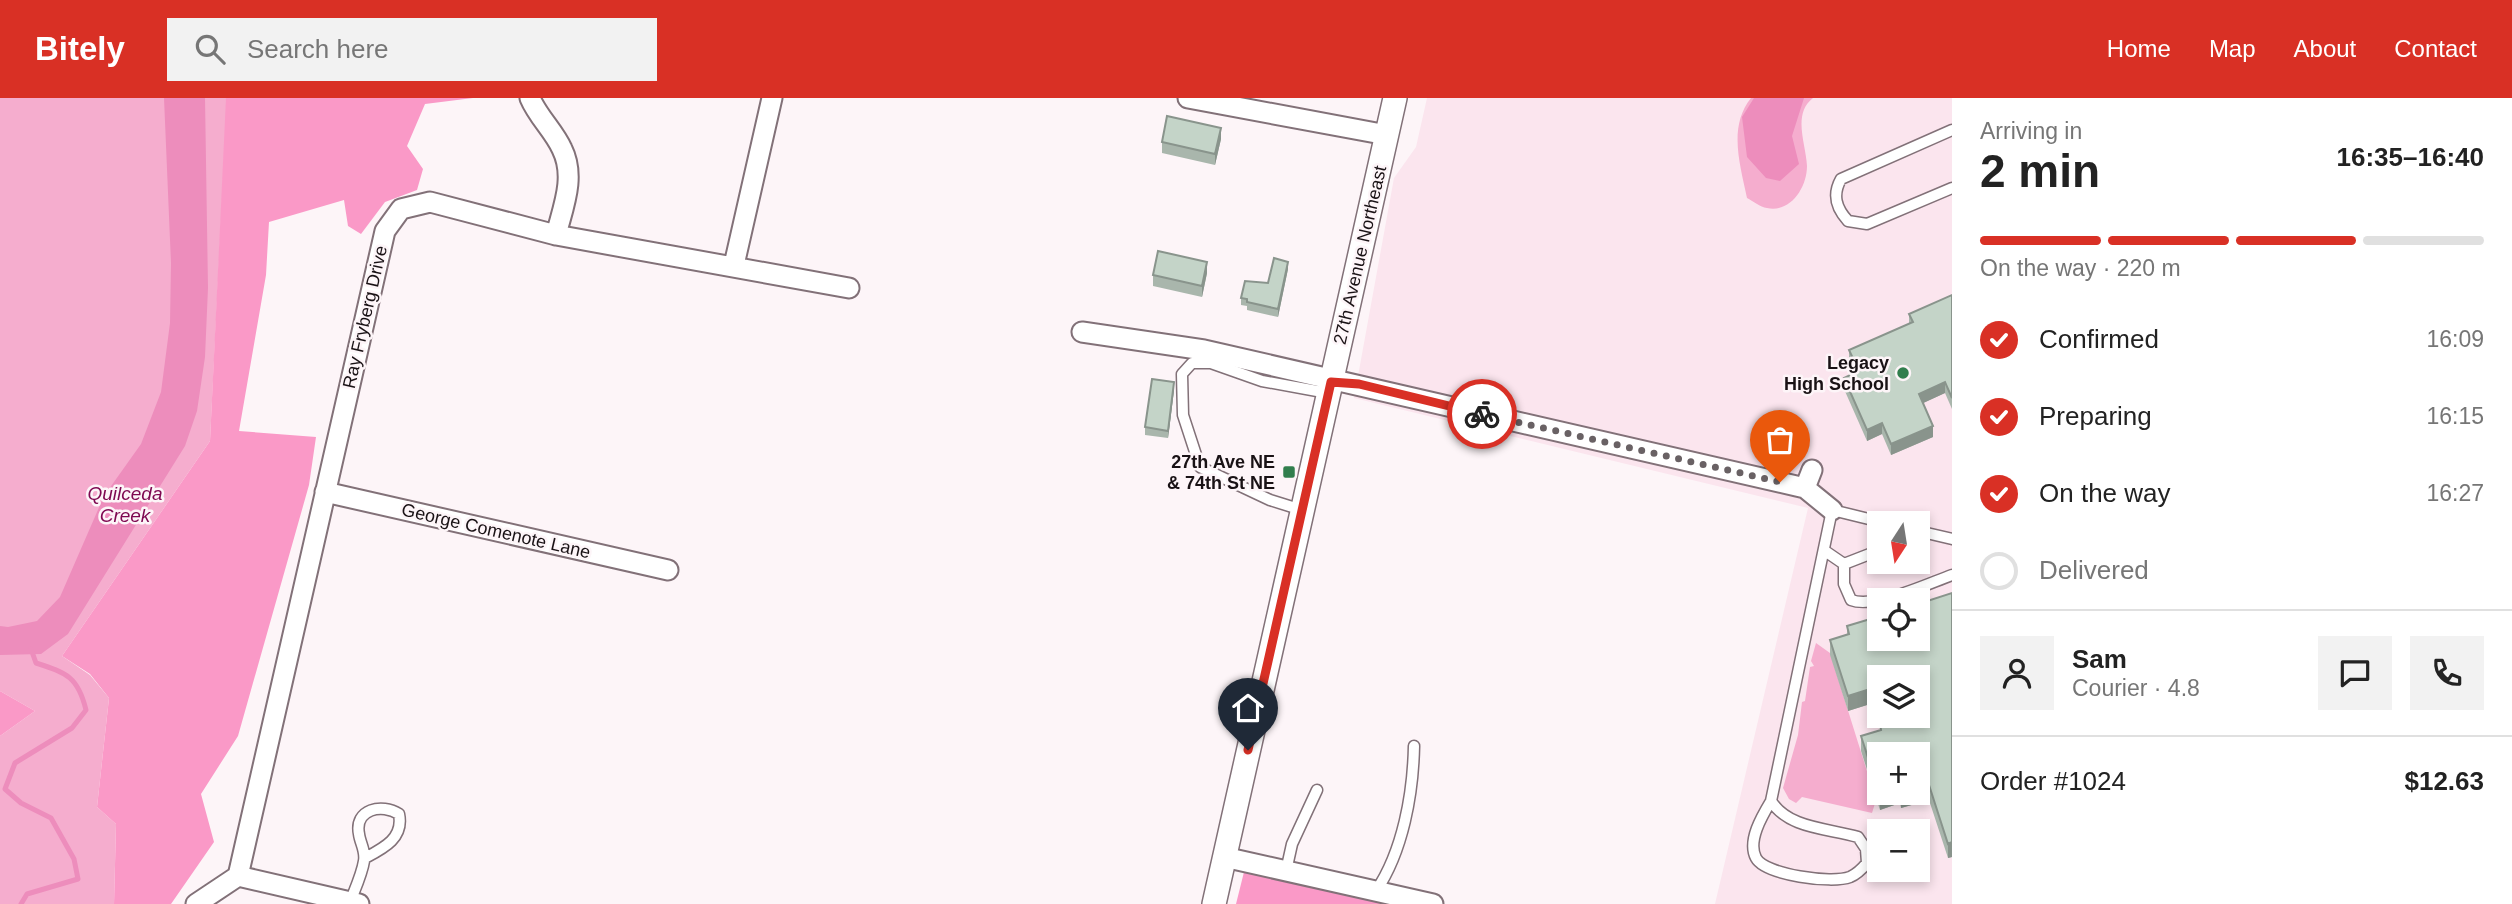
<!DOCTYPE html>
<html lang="en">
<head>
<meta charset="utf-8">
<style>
	:root { --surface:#fff; --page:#f2f2f2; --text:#222; --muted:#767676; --line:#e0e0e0; --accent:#d93025 }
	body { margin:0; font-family:Arial,sans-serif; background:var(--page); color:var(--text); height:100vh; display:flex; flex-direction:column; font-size:26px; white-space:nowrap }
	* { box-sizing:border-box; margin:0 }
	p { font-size:23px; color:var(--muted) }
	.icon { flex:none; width:38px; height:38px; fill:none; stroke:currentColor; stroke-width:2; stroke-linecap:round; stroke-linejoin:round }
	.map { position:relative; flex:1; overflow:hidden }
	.details { display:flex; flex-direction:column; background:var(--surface); width:560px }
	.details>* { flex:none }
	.needle { width:46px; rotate:192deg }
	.fabs { position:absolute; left:1867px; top:413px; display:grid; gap:14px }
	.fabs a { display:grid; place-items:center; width:63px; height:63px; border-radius:0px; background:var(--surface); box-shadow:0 4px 10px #0003; font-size:35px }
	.pin { position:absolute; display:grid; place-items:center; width:60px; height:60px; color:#fff; margin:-72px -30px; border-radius:50% 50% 50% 0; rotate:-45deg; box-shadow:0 0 7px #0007 }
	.pin .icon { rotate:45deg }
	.courier { position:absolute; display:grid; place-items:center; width:70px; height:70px; margin:-35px; border:5px solid #d93025; border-radius:50%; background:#fff; color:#222; box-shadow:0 2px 9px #0007 }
	.head em { font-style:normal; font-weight:700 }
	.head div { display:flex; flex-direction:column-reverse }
	.head { display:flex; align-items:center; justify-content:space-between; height:119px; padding:0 28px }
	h1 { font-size:46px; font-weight:700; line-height:52px }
	.bar { display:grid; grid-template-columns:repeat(4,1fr); gap:10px 7px; align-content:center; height:84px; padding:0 28px }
	.bar i { height:9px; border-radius:5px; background:var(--line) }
	.bar .selected { background:var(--accent) }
	.bar p { grid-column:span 4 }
	.line { display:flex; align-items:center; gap:18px; padding:0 28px; border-top:2px solid var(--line) }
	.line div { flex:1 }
	.round { display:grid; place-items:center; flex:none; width:74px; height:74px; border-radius:0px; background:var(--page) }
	ol { padding:0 28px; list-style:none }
	li { display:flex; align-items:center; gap:21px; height:77px }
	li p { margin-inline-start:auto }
	li .icon { padding:7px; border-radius:50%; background:var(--accent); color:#fff; stroke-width:4 }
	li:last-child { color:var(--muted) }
	li i { width:38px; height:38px; border:4px solid var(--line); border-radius:50% }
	header { display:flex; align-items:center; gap:42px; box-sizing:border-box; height:98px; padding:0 35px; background:var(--accent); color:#fff }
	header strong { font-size:33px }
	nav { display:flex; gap:38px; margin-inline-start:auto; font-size:24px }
	.search { width:490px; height:63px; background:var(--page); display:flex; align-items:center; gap:18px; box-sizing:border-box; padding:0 24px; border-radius:0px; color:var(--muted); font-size:26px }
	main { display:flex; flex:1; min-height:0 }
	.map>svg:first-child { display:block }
	.built { fill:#fbe5ee; fill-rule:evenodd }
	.green { fill:#f5adce }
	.forest { fill:#fa99c7 }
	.water { fill:#ed8dbc }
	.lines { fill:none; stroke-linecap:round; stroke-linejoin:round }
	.stream { stroke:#ed8dbc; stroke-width:5 }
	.service-casing { stroke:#827178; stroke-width:13 }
	.minor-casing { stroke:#827178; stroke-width:23 }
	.tertiary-casing { stroke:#827178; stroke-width:26 }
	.service { stroke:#fff; stroke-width:10 }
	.minor { stroke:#fff; stroke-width:19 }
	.tertiary { stroke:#fff; stroke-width:23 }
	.wall { fill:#a9b6ac; fill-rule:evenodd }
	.shaded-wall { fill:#89948c }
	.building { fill:#c4d4c8; stroke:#89948c; stroke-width:2 }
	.done { stroke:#696164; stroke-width:7; stroke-dasharray:0 12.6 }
	.route { stroke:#d93025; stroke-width:9 }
	.poi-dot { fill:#317e4d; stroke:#fdf5f8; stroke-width:2.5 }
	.labels { text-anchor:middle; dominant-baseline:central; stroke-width:5; stroke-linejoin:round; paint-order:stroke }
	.street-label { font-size:18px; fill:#191215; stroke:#fdf5f8 }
	.poi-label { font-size:18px; font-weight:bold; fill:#191215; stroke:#fdf5f8; text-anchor:end }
	.water-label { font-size:19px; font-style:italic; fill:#7e0851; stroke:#fdf5f8 }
</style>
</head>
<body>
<header>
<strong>Bitely</strong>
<div class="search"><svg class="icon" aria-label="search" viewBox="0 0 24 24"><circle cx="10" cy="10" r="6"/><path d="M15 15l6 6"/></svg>Search here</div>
<nav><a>Home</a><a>Map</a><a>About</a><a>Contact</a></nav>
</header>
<main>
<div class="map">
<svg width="1952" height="806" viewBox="0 0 1952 806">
	<rect width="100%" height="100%" fill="#fdf5f8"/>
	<path class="built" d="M1427 0H1952V806H1715L1808 410 1354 300 1394 80 1416 49ZM1880 425H1918V464H1880ZM1880 502H1918V541H1880ZM1880 579H1918V618H1880ZM1880 656H1918V695H1880ZM1880 733H1918V772H1880Z"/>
	<path class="green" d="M0 0H227L210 343 62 558 90 577 109 600 97 709 116 726 114 806H0V638L35 613 0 593Z
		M1751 0H1813C1792 16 1806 46 1807 68 1807 89 1791 115 1767 110 1760 109 1753 103 1747 100 1740 66 1728 29 1751 0Z
		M1816 545 1830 555 1876 702 1872 715 1802 699 1796 705 1789 701 1783 690 1798 637 1802 604 1805 603 1810 569 1814 568 1811 563Z"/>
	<path class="forest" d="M226 0H473L425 6 407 48 423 71 417 92 385 104 361 136 348 128 344 102 269 124 266 177 239 333 316 339 309 387 238 638 201 696 214 744 171 806H114L116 726 97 709 109 600 90 576 62 558 210 343Z
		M0 593 35 613 0 638Z
		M1245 770 1400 806H1236Z"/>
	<path class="water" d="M164 0H205L208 190 205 259 197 313 185 348 68 536 41 556 0 557V528L8 529 37 523 60 499 104 398 141 346 161 294 170 225 171 165Z
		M1754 0H1804L1792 38 1799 66 1780 83 1766 80 1747 59 1742 19Z"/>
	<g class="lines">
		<path class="stream" d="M21 806 27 796 78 781 74 761 51 720 21 705 5 691 15 665 72 630 86 612C78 579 67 575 36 565L31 551"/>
		<g class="service-casing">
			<path id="service" d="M1952 32 1841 81C1832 97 1836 110 1848 123L1867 126 1952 90
				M1302 412 1270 402 1200 369 1183 317 1182 276 1192 265H1211L1262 283 1328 295
				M1918 433 1952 441
				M1880 452 1844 466V486L1851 502C1874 511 1927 486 1952 477
				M1825 453 1844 466
				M1771 703C1789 731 1828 730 1858 739L1866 751 1867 765C1862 771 1857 776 1850 779 1832 786 1765 777 1756 760 1747 743 1762 718 1771 703L1832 412 1885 425
				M1286 773 1292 746 1317 692
				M1376 793C1403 753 1413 696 1414 648
				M350 804C355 791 362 776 364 763 366 753 360 745 359 736 354 711 382 705 399 716 404 740 384 750 365 760"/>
		</g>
		<g class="minor-casing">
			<path id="minor" d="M530 0C538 19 554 33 562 51 576 79 563 109 556 137
				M1188 0 1387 37
				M734 167 772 0
				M1082 234 1204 252 1805 390 1832 412
				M1805 390 1812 372
				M325 394 668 472
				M1224 759 1433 806
				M238 778 385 133 401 111 430 104 556 137 849 190
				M238 778 359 806
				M196 806 238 778"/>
		</g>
		<g class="tertiary-casing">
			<path id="tertiary" d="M1214 806 1395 0"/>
		</g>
		<use href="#service" class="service"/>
		<use href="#minor" class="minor"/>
		<use href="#tertiary" class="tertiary"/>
	</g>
	<path class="wall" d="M1221 41 1215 67 1162 55V44Z
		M1288 171 1278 219 1247 212V208L1241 207V200L1268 185Z
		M1207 175 1202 199 1153 188V177Z
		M1952 197V311L1945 295 1923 305 1933 339 1891 357 1882 336 1867 343 1844 291V280L1854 275 1849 263V252L1909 226V216Z
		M1174 292 1168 340 1145 337V329Z
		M1952 495V759L1948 760 1929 702 1901 710 1900 705 1880 712 1861 653V638L1880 632V626L1918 618V579L1870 615 1867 607 1848 613 1830 557V542L1847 537V528ZM1918 656V695H1880Z"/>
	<path class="shaded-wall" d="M1221 30V41L1215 67V56Z
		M1207 164V175L1202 199V188Z
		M1288 164V171L1278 219V211Z
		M1174 284V292L1168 340V333Z
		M1945 284V295L1919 307V296Z
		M1882 325V336L1867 343V332Z
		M1933 328V339L1891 357V346Z
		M1867 592V607L1848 613V598Z
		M1880 597V612L1870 615V600Z
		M1929 687V702L1901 710V696L1918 695V691Z
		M1887 695H1900V705L1880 712V697Z
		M1952 744V759L1948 760V746Z"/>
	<path class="building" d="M1167 18 1221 30 1215 56 1162 44Z
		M1158 153 1207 164 1202 188 1153 177Z
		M1274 160 1288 164 1278 211 1247 204V201L1241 200 1245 183 1268 185Z
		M1952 197V300L1945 284 1919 296 1933 328 1891 346 1882 325 1867 332 1844 280 1859 273 1849 252 1913 224 1909 216Z
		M1152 281 1174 284 1168 333 1145 329Z
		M1952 495V744L1948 746 1929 687 1918 691V656H1880V695H1887L1880 697 1861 638 1881 632 1880 626 1905 618H1918V614H1919L1918 610V579H1880V597L1870 600 1867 592 1848 598 1830 542 1849 536 1847 528 1880 518V541H1918V506Z"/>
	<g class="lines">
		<path class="done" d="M1482 316 1780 384"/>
		<path class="route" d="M1248 652 1331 284 1359 286 1482 316"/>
	</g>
	<g class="poi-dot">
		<circle cx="1903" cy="275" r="7"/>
		<rect x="1282" y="367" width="14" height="14" rx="3.5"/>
	</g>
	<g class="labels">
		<g class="street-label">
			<text transform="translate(1360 157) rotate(-77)">27th Avenue Northeast</text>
			<text transform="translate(365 219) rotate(-77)">Ray Fryberg Drive</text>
			<text transform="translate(496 433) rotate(13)">George Comenote Lane</text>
		</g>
		<g class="poi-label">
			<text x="1889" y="265">Legacy<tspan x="1889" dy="21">High School</tspan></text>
			<text x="1275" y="364">27th Ave NE<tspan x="1275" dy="21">&amp; 74th St NE</tspan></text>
		</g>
		<g class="water-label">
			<text x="125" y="395">Quilceda<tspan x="125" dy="22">Creek</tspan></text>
		</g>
	</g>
</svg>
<div class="fabs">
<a><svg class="needle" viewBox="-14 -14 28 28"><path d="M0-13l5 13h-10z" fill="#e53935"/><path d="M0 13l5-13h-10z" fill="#767676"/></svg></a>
<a><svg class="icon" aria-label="locate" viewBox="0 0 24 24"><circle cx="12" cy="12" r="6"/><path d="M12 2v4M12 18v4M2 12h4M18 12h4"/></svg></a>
<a><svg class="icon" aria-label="layers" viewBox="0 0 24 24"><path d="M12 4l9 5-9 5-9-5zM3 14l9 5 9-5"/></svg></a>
<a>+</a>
<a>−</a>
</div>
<div class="pin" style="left:1780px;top:384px;background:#ea580c"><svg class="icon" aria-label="bag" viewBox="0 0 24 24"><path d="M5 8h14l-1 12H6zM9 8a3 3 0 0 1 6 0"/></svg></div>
<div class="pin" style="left:1248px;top:652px;background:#1f2937"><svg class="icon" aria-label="home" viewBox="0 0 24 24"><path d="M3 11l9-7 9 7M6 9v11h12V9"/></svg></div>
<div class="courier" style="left:1482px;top:316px"><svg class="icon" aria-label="bike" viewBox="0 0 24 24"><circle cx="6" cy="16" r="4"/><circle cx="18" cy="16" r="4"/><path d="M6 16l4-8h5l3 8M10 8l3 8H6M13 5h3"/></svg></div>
</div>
<section class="details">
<div class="head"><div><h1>2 min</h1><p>Arriving in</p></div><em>16:35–16:40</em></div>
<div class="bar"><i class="selected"></i><i class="selected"></i><i class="selected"></i><i></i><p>On the way · 220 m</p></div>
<ol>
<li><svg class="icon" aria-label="check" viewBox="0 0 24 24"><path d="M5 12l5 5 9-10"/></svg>Confirmed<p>16:09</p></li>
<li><svg class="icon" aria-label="check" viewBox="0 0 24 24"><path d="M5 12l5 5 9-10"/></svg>Preparing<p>16:15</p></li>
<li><svg class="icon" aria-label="check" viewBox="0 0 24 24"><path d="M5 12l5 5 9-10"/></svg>On the way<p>16:27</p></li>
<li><i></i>Delivered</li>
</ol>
<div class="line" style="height:126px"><a class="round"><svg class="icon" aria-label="person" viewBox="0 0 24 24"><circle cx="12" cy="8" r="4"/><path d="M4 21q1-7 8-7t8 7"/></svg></a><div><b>Sam</b><p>Courier · 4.8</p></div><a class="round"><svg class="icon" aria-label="chat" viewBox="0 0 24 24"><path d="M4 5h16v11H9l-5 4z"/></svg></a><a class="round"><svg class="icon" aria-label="phone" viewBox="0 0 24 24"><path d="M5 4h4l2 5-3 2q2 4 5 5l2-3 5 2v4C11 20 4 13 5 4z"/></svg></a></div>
<div class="line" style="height:91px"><div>Order #1024</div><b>$12.63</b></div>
</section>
</main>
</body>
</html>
